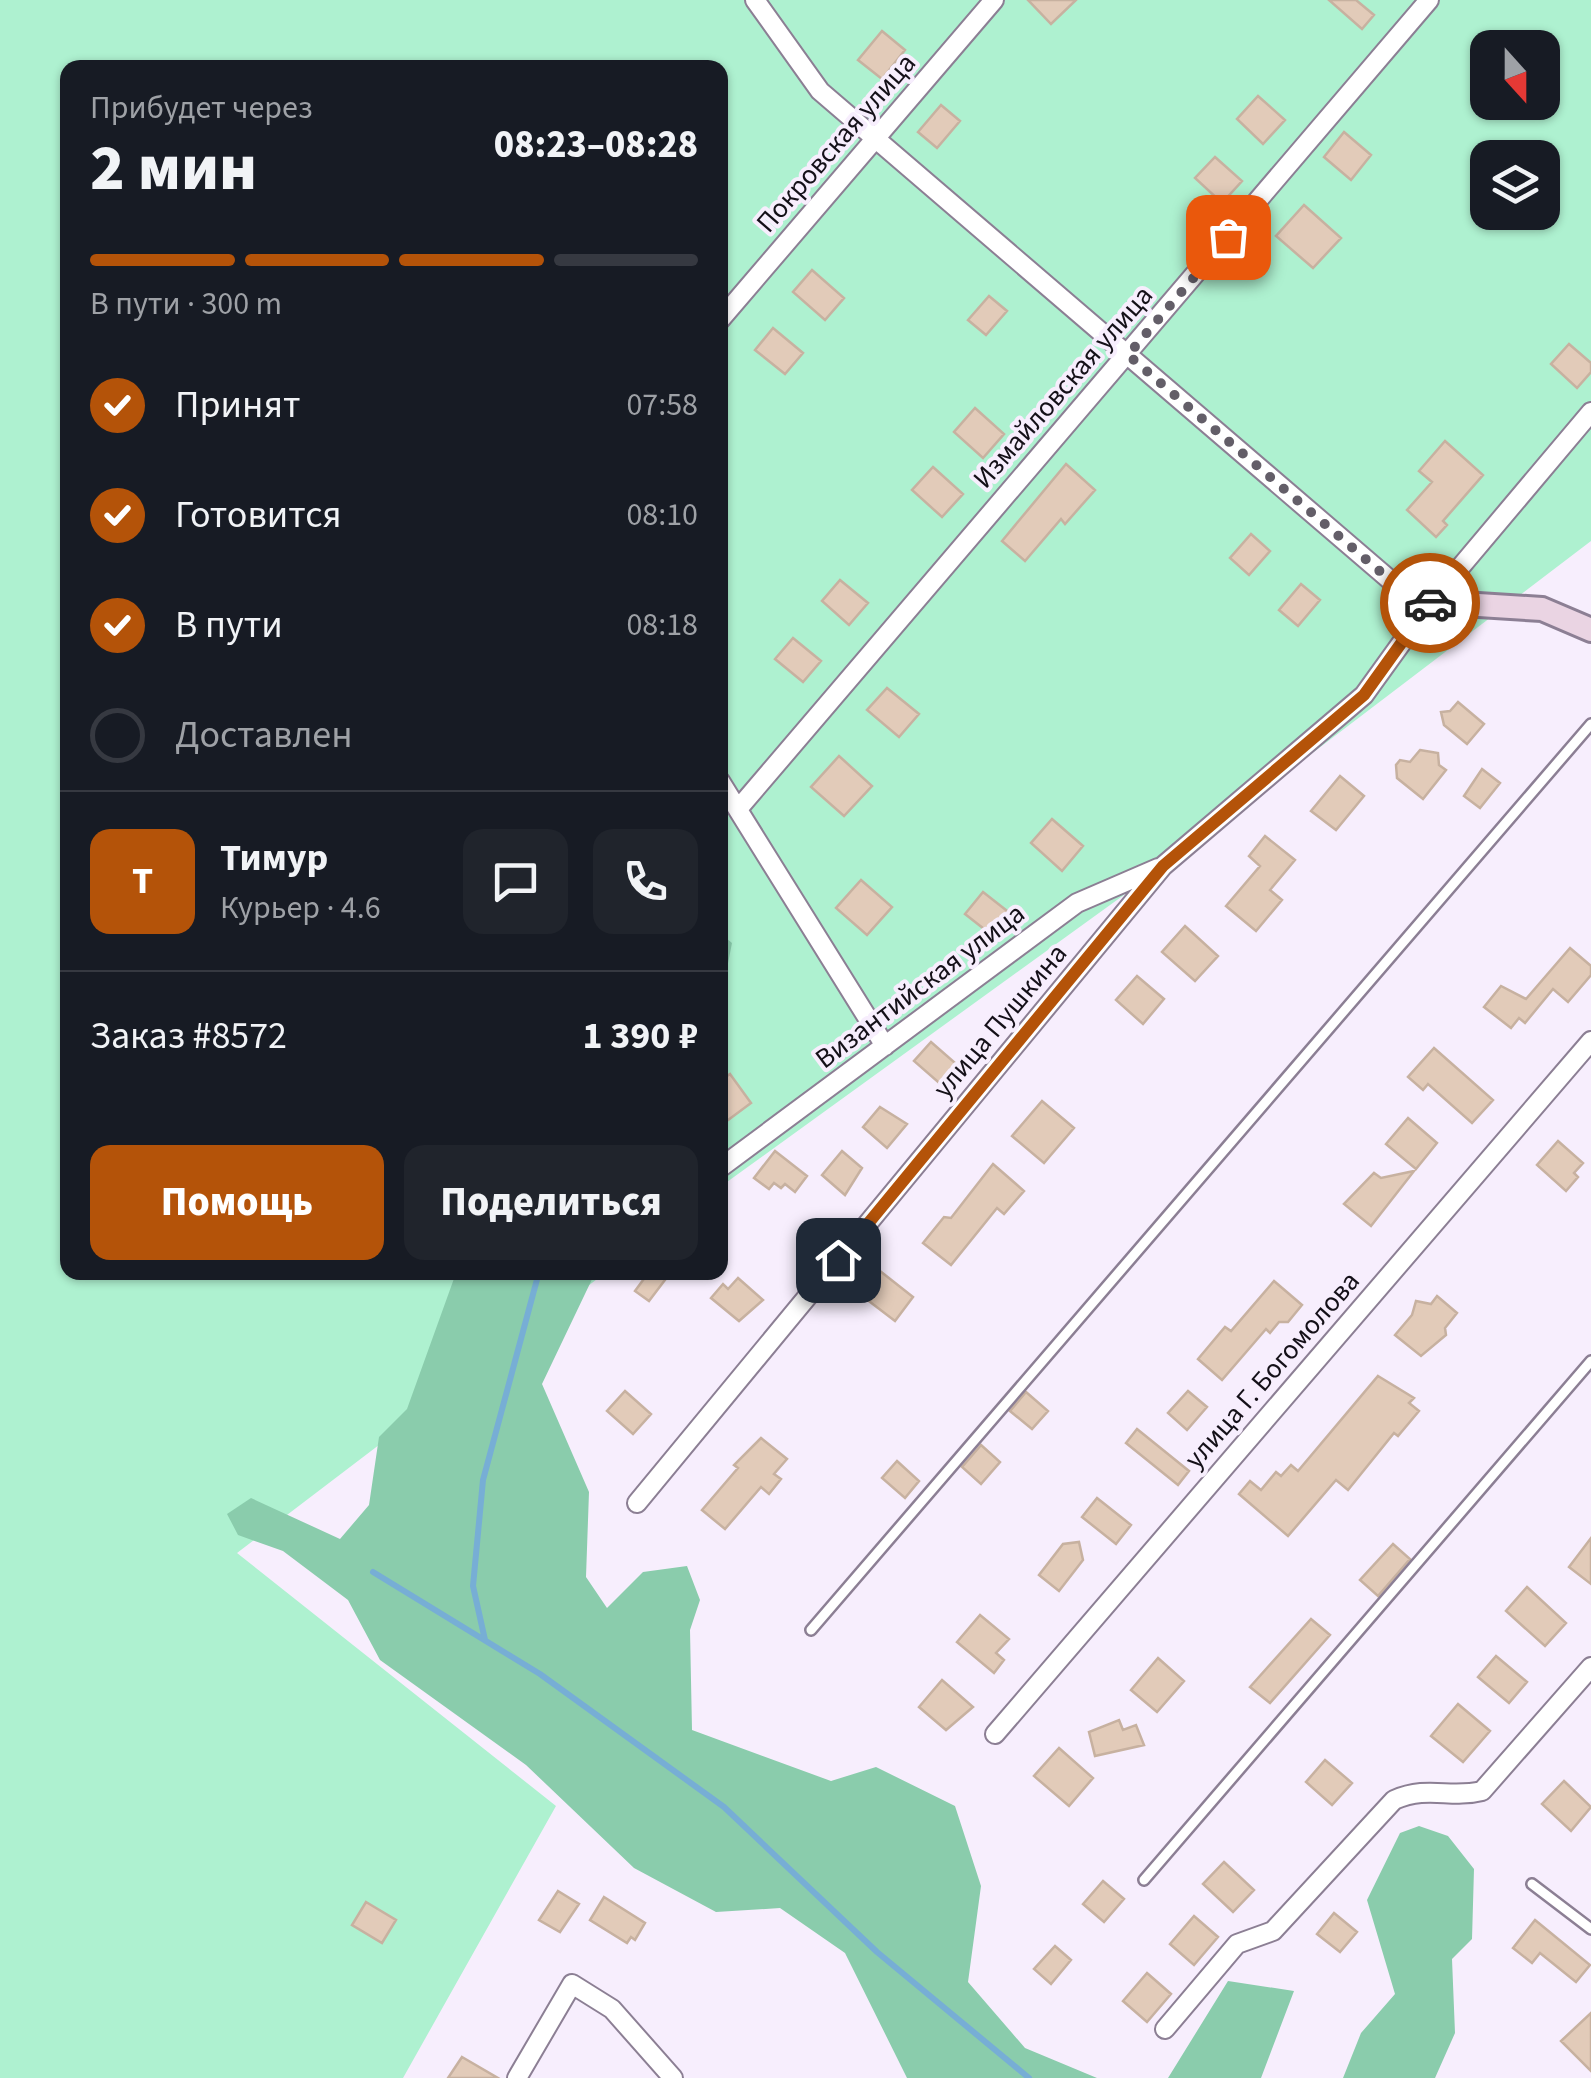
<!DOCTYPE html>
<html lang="ru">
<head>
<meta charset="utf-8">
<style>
	:root { --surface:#171b24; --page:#20242c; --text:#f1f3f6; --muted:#9ea1a6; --line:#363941; --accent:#b45309 }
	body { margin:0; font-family:"Source Sans 3",sans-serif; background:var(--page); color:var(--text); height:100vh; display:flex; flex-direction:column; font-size:38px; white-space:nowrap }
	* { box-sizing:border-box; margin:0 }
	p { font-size:32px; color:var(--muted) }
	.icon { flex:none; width:55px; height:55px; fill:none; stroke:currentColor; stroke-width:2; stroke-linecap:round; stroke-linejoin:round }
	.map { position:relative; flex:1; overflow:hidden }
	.drawer { position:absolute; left:60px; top:60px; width:668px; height:1220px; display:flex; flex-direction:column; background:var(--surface); border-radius:20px; box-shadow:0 2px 8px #0004 }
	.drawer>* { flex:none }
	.needle { width:65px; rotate:159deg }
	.fabs { position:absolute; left:1470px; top:30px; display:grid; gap:20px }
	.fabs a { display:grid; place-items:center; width:90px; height:90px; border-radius:20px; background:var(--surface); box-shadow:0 2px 8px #0004; font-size:50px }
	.pin { position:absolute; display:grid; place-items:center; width:85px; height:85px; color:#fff; margin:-42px; border-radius:20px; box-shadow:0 5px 15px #0006 }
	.courier { position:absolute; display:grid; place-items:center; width:100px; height:100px; margin:-50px; border:8px solid #b45309; border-radius:50%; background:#fff; color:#222; box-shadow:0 2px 12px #0007 }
	.headline em { font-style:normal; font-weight:800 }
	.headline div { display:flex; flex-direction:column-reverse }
	.headline { display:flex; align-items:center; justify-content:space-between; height:170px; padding:0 30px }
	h1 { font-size:65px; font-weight:800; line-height:75px }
	.bar { display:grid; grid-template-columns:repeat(4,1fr); gap:15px 10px; align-content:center; height:120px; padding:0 30px }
	.bar i { height:12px; border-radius:8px; background:var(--line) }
	.bar .on { background:var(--accent) }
	.bar p { grid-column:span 4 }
	.line { display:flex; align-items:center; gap:25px; padding:0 30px; border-top:2px solid var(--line) }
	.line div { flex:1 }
	.round { display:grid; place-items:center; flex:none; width:105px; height:105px; border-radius:20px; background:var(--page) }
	ol { padding:0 30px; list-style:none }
	li { display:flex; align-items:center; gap:30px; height:110px }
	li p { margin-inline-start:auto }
	li .icon { padding:10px; border-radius:50%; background:var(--accent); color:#fff; stroke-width:4 }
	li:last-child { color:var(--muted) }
	li i { width:55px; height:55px; border:5px solid var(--line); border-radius:50% }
	.primary-button { display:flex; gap:20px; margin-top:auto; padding:20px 30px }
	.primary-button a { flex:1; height:115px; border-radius:20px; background:var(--accent); color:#fff; font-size:40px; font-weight:800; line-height:115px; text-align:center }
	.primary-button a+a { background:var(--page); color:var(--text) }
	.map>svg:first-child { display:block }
	.green { fill:#aef1d0; fill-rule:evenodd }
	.forest { fill:#8accac }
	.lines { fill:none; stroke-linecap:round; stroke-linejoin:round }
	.stream { stroke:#77aed5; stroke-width:6 }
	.building { fill:#e2cbb9; stroke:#c7b1a0; stroke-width:2.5 }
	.lane-casing { stroke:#8c7f94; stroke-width:14 }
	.street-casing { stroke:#8c7f94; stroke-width:22 }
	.secondary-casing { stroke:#8c7f94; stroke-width:28 }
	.lane { stroke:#fff; stroke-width:9 }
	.street { stroke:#fff; stroke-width:18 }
	.secondary { stroke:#ead4e3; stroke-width:22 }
	.done { stroke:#635e68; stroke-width:10; stroke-dasharray:0 18 }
	.route { stroke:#b45309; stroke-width:12 }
	.labels { text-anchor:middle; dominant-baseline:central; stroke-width:8; stroke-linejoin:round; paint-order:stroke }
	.street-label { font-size:28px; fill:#141018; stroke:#f7eefd }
</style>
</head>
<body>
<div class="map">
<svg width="1591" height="2078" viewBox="0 0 1591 2078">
	<rect width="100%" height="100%" fill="#f7eefd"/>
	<path class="green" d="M0 0H1591V541L1164 866 720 1187V68H68V1272L605 1273 237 1553 556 1806 403 2078H0ZM1488 48H1542V102H1488ZM1488 158H1542V212H1488Z"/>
	<path class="forest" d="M720 933 732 943 720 1004Z
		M456 1273H595L542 1384 589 1492 586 1577 607 1608 643 1572 687 1566 700 1600 690 1630 692 1730 831 1781 876 1767 955 1806 981 1886 968 1982 1025 2048 1097 2078H907L845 1953 780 1908 716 1912 634 1868 526 1765 380 1660 348 1600 283 1551 238 1535 227 1514 251 1498 340 1539 369 1505 379 1437 407 1409Z
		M1419 1826 1448 1836 1474 1869 1472 1939 1452 1959 1455 2033 1435 2078H1343L1361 2033 1395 1994 1367 1900 1400 1833Z
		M1228 1981 1294 1991 1261 2078H1168Z"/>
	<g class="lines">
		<path class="stream" d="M373 1572 540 1674 724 1807 877 1952 1029 2078
			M485 1640 473 1586 483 1480 539 1272"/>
	</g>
	<path class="building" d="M1028 0H1076L1051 24Z
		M1329 0H1356L1374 15 1362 29Z
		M882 31 905 50 882 79 858 60Z
		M1258 96 1285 120 1263 144 1237 119Z
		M941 105 960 121 937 148 918 132Z
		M1344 132 1371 155 1351 180 1324 157Z
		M1215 157 1242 181 1222 203 1195 178Z
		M1304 205 1341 238 1313 268 1276 236Z
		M812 270 844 298 825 320 793 292Z
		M989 296 1007 311 986 335 968 320Z
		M773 328 803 353 785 374 755 350Z
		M1569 344 1591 363V372L1577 388 1551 364Z
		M975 408 1004 434 983 458 954 432Z
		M1445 441 1483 475 1443 521 1447 525 1436 537 1407 510 1432 482 1419 471Z
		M1066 464 1095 490 1065 524 1061 519 1025 561 1002 541Z
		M933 467 963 494 942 517 912 490Z
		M1251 534 1270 551 1249 575 1230 558Z
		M840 580 868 603 849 625 822 601Z
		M1301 584 1320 600 1298 626 1279 610Z
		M793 638 821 661 803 682 775 659Z
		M887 688 919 714 899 737 867 710Z
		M1458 702 1484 724 1467 744 1444 725 1441 712 1450 711Z
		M1420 750 1438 753 1439 765 1446 770 1423 799 1397 778 1396 765 1400 760 1410 762Z
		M839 756 872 786 844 816 811 787Z
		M1482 769 1500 783 1480 808 1464 796Z
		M1340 776 1364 796 1336 830 1311 811Z
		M1052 819 1083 846 1062 871 1031 843Z
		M1265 836 1295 860 1270 890 1282 900 1256 931 1226 906 1260 866 1249 856Z
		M861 880 892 907 867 935 836 908Z
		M983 892 1011 914 993 936 965 914Z
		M1185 926 1218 956 1195 981 1162 952Z
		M1570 948 1591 966V975L1568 1002 1553 989 1525 1023 1519 1018 1511 1028 1484 1007 1501 986 1526 999Z
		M1137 976 1164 999 1143 1024 1116 1000Z
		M931 1042 962 1069 945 1088 914 1061Z
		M1434 1048 1493 1100 1472 1123 1428 1084 1423 1090 1408 1077Z
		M730 1074 751 1103 720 1126V1081Z
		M1042 1101 1074 1128 1044 1163 1012 1136Z
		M880 1107 907 1124 887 1148 863 1127Z
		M1408 1118 1437 1143 1416 1169 1386 1144Z
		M1558 1141 1583 1163 1574 1173 1578 1177 1566 1191 1537 1165Z
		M775 1151 807 1176 795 1192 785 1184 781 1188 774 1183 769 1189 754 1178Z
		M842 1151 862 1168 845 1195 822 1175Z
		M993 1164 1024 1191 1004 1214 997 1208 951 1265 923 1243 944 1217 951 1218Z
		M1414 1171 1371 1226 1344 1204 1374 1173 1381 1178Z
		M880 1271 913 1297 895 1321 861 1295Z
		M649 1272H671L649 1301 635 1291Z
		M738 1278 763 1300 739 1321 711 1298 723 1284 728 1289Z
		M1274 1281 1302 1305 1288 1322H1279L1270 1333 1266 1329 1222 1380 1198 1359 1225 1327 1231 1331Z
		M1437 1296 1457 1313 1445 1328 1446 1335 1421 1356 1395 1335 1412 1315 1416 1301 1431 1304Z
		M1378 1376 1414 1398 1409 1403 1419 1411 1398 1436 1394 1433 1348 1490 1336 1480 1288 1536 1239 1494 1250 1481 1261 1490 1276 1472 1281 1476 1291 1465 1298 1471Z
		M625 1391 651 1414 633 1434 607 1411Z
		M1188 1391 1207 1407 1187 1430 1168 1413Z
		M1026 1392 1048 1411 1032 1429 1010 1411Z
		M1137 1429 1189 1471 1178 1485 1126 1443Z
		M761 1438 787 1459 774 1474 781 1479 769 1494 761 1487 725 1529 702 1510 738 1468 734 1465Z
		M981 1445 1000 1462 981 1484 962 1467Z
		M897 1461 919 1481 905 1498 882 1478Z
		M1097 1498 1131 1525 1116 1544 1082 1517Z
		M1591 1538V1584L1569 1567Z
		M1079 1542 1083 1560 1059 1591 1039 1575 1063 1544Z
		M1393 1544 1410 1559 1378 1596 1360 1580Z
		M1527 1587 1566 1623 1545 1646 1506 1611Z
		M980 1615 1009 1639 996 1653 1004 1660 994 1673 957 1642Z
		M1311 1619 1330 1635 1270 1703 1250 1687Z
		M1496 1656 1527 1682 1509 1703 1478 1677Z
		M1158 1658 1184 1681 1157 1712 1131 1690Z
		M942 1680 973 1707 946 1730 919 1707Z
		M1458 1704 1490 1731 1463 1762 1431 1736Z
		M1119 1720 1123 1730 1136 1725 1144 1745 1095 1756 1089 1732Z
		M1059 1748 1093 1778 1069 1806 1034 1776Z
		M1325 1760 1352 1783 1332 1805 1306 1782Z
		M1564 1781 1591 1807 1571 1831 1542 1804Z
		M1224 1862 1254 1890 1233 1912 1203 1884Z
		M1103 1881 1124 1899 1104 1922 1083 1904Z
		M558 1891 579 1904 560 1932 539 1920Z
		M604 1897 645 1923 635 1940 631 1937 627 1943 590 1920Z
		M366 1902 396 1920 382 1943 352 1925Z
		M1334 1913 1357 1932 1340 1952 1317 1934Z
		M1194 1916 1218 1937 1194 1965 1170 1944Z
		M1535 1920 1590 1965 1576 1982 1540 1953 1532 1963 1513 1948Z
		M1055 1946 1071 1960 1051 1984 1034 1969Z
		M1147 1973 1171 1994 1147 2022 1123 2001Z
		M1591 2013V2071L1561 2041Z
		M462 2057 498 2078H448Z"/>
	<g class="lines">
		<g class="lane-casing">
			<path id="lane" d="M811 1630 1591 724
				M1144 1880 1591 1361
				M1532 1884 1591 1929"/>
		</g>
		<g class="street-casing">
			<path id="street" d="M755 0 820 91 1397 586 1431 602
				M720 320 994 0
				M720 781 885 1046
				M738 809 1429 0
				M720 1168 1077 903 1158 868
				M637 1503 1163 866 1364 695 1431 602 1591 412
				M995 1734 1591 1041
				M1165 2029 1237 1944 1273 1931 1394 1800C1429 1785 1449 1799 1482 1791L1591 1667
				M517 2078 572 1984 612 2009 673 2078"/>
		</g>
		<g class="secondary-casing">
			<path id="secondary" d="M1431 602 1542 609 1591 630"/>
		</g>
		<use href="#lane" class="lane"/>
		<use href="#street" class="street"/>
		<use href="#secondary" class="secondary"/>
	</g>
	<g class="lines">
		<path class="done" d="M1228 237 1128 355 1397 586 1430 603"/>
		<path class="route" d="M838 1260 1163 866 1364 695 1430 603"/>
	</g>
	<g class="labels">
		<g class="street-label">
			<text transform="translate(836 143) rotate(-49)">Покровская улица</text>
			<text transform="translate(1063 387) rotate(-49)">Измайловская улица</text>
			<text transform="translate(920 986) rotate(-37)">Византийская улица</text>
			<text transform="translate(1000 1021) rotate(-50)">улица Пушкина</text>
			<text transform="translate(1272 1370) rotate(-49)">улица Г. Богомолова</text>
		</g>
	</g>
</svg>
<div class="fabs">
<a><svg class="needle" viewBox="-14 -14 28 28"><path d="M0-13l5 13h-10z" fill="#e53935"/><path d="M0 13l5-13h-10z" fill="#9ea1a6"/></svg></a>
<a><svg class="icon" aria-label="layers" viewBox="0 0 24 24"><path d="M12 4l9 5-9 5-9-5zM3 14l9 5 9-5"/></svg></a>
</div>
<div class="pin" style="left:1228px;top:237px;background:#ea580c"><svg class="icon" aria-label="bag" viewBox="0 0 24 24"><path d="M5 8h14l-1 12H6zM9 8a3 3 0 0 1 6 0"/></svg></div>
<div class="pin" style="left:838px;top:1260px;background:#1f2937"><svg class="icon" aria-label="home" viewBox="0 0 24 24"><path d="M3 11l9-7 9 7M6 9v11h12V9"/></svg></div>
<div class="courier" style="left:1430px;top:603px"><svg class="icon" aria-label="car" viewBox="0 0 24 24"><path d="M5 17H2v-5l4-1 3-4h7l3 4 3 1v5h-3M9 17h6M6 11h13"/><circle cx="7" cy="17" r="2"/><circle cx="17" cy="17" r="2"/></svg></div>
<section class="drawer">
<div class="headline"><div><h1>2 мин</h1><p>Прибудет через</p></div><em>08:23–08:28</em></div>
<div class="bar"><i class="on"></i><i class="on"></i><i class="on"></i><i></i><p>В пути · 300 m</p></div>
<ol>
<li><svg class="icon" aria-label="check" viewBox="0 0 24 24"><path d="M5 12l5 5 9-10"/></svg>Принят<p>07:58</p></li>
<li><svg class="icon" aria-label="check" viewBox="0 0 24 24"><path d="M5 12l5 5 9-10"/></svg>Готовится<p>08:10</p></li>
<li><svg class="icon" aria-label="check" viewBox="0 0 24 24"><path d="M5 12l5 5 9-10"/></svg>В пути<p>08:18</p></li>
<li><i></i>Доставлен</li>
</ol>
<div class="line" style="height:180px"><b class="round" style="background:var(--accent);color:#fff">Т</b><div><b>Тимур</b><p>Курьер · 4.6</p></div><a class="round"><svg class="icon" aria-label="chat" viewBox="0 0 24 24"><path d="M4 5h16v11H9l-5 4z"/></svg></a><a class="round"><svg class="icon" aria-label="phone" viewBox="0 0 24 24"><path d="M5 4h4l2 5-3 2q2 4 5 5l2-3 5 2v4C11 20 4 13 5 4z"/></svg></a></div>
<div class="line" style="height:130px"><div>Заказ #8572</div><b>1 390 ₽</b></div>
<div class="primary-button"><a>Помощь</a><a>Поделиться</a></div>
</section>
</div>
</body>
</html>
